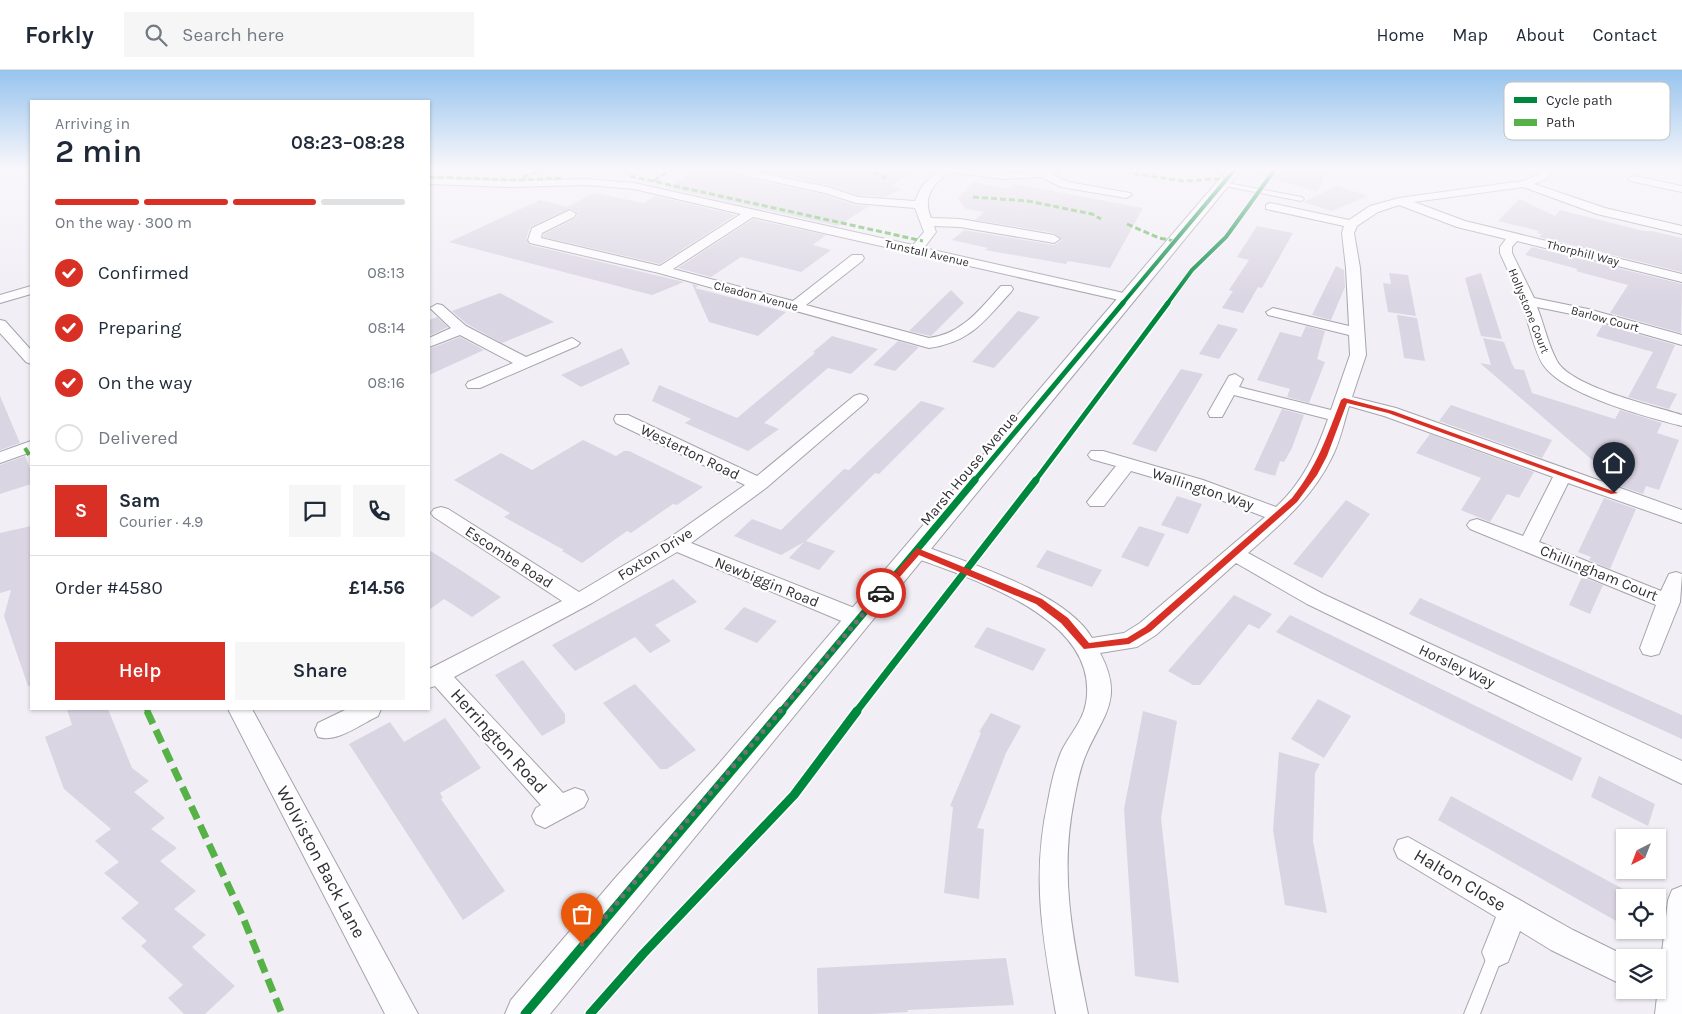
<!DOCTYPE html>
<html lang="en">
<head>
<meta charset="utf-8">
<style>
	:root { --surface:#fff; --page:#f6f6f7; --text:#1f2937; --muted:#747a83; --line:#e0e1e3; --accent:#d93025 }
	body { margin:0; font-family:Karla,sans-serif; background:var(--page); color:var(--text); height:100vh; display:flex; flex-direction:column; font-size:19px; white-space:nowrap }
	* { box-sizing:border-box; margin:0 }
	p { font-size:16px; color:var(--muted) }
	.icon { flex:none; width:28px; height:28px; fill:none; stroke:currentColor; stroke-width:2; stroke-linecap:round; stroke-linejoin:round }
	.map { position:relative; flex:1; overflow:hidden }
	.side { position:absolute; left:30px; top:30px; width:400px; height:610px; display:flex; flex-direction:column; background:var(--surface); border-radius:0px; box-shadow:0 1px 4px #0004 }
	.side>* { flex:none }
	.needle { width:32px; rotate:222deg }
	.controls { position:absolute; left:1616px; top:759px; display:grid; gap:10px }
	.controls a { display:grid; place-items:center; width:50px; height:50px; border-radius:0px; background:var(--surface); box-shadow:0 1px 4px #0004; font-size:25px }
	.pin { position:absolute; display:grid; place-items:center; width:42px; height:42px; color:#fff; margin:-51px -21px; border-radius:50% 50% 50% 0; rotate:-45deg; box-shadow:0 0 5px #0007 }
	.pin .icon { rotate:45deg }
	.courier { position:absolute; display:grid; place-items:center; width:50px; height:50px; margin:-25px; border:4px solid #d93025; border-radius:50%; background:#fff; color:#222; box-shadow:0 1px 6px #0007 }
	.summary em { font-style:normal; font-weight:600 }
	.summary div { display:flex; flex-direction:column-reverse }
	.summary { display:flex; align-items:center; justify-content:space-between; height:85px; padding:0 25px }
	h1 { font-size:32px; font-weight:600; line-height:38px }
	.bar { display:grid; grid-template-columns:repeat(4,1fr); gap:8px 5px; align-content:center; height:60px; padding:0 25px }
	.bar i { height:6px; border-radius:4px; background:var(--line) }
	.bar .active { background:var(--accent) }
	.bar p { grid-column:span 4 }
	.line { display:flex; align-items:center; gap:12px; padding:0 25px; border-top:1px solid var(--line) }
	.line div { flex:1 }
	.round { display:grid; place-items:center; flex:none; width:52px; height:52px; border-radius:0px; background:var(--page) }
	ol { padding:0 25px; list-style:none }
	li { display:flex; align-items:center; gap:15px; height:55px }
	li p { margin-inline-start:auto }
	li .icon { padding:5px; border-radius:50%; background:var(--accent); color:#fff; stroke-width:4 }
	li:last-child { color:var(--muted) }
	li i { width:28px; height:28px; border:2px solid var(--line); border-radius:50% }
	.action { display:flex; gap:10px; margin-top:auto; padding:10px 25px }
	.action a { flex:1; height:58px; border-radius:0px; background:var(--accent); color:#fff; font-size:20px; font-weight:600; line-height:58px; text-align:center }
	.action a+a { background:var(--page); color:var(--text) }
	header { display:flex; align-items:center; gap:30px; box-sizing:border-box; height:70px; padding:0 25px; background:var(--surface); border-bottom:1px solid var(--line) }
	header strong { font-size:24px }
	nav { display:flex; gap:28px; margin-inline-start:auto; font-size:18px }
	.search { width:350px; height:45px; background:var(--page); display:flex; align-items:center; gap:12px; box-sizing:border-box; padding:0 18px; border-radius:0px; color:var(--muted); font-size:19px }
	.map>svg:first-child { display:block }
	.building { fill:#dad5e2 }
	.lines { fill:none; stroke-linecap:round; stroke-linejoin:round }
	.service-casing { stroke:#a6a4aa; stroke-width:2 }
	.minor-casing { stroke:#a6a4aa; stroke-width:2 }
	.tertiary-casing { stroke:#a6a4aa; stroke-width:2 }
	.service { fill:#fdfcfe; fill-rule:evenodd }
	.minor { fill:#fdfcfe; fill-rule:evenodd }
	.tertiary { fill:#fdfcfe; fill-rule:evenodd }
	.quiet-far3 { stroke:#56b246; stroke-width:3; stroke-dasharray:6 3; stroke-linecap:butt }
	.quiet-far2 { stroke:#56b246; stroke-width:4; stroke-dasharray:8 4; stroke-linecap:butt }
	.quiet-far1 { stroke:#56b246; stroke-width:5; stroke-dasharray:11 5; stroke-linecap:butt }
	.quiet { stroke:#56b246; stroke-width:7; stroke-dasharray:14 7; stroke-linecap:butt }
	.cycleway-far3-casing { stroke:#fff; stroke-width:5.5 }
	.cycleway-far2-casing { stroke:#fff; stroke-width:8 }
	.cycleway-far1-casing { stroke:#fff; stroke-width:10 }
	.cycleway-casing { stroke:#fff; stroke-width:12 }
	.cycleway-far3 { stroke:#00873e; stroke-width:4 }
	.cycleway-far2 { stroke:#00873e; stroke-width:5 }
	.cycleway-far1 { stroke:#00873e; stroke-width:7 }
	.cycleway { stroke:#00873e; stroke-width:9 }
	.route { fill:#d93025 }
	.done { stroke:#747279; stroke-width:5; stroke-dasharray:0 9 }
	.labels { text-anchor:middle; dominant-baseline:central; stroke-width:4.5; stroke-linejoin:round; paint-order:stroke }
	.far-street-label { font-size:12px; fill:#312f35; stroke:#fff }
	.street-label { font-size:15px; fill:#312f35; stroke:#fff }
	.near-street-label { font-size:18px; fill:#312f35; stroke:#fff }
	.key { fill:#fff; stroke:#c1c1c2; stroke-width:1 }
	.key-label { font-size:14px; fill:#312f35 }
</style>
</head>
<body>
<header>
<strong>Forkly</strong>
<div class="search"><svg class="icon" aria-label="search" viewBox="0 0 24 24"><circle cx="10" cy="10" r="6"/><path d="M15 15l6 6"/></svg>Search here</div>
<nav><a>Home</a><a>Map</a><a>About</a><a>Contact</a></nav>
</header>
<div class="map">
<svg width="1682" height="944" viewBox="0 0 1682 944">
	<rect width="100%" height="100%" fill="#f1eef6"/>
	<path class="building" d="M700 98H740L735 103 742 107 825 125 855 135 869 136 838 156 667 118Z
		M747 98H918L892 116 901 119 886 127 858 125 828 115Z
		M1260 98H1300L1327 102 1317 122 1258 104Z
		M973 112 1009 119 1014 114 1143 138 1110 198 1068 191 1066 194 985 180 988 178 952 170 964 160 1054 175 1062 170 1054 163 975 150 984 142 966 139 958 129Z
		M1337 116 1368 126 1332 141 1303 132Z
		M594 123 644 133 655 126 736 145 660 194 543 167 544 164 576 148 578 144 571 138 530 157 526 169 530 175 684 212 652 225 449 172 540 130 567 137Z
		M1519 129 1555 146 1560 140 1644 161H1652L1682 168V202L1539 167 1542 164 1537 163 1539 161 1498 151Z
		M753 149 826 165 813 175 831 180 801 202 741 187 711 207 678 198Z
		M1257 156 1293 163 1262 218 1258 217 1243 243 1222 238 1233 221 1229 220 1249 190 1237 187Z
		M1532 177 1682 214 1681 263 1610 243 1628 215 1576 201 1578 199 1525 185Z
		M1336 196 1344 200 1345 217 1331 250 1312 245Z
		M1389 203 1408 205 1416 246 1388 242 1383 213 1391 214Z
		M1481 203 1496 250 1502 269 1481 266 1465 208Z
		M692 214 698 216 695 218 786 242 758 266 709 252Z
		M951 220 964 233 931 266 909 261Z
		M500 223 546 248 554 252 502 273 467 254 452 241Z
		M1018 241 1040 247 994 298 972 292Z
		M1397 245 1417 248 1425 291 1404 288Z
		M437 247 448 257 429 266V250Z
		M1218 254 1238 259 1219 289 1199 284Z
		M1603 254 1675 275 1656 318 1677 324 1669 339 1628 327 1653 282 1596 266Z
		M1306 256 1325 261 1317 289 1325 292 1309 333 1287 327 1290 319 1257 310 1280 262 1301 267Z
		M832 266 878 279 851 304 828 298 764 353 779 359 748 381 685 353 691 349 652 331 659 315 737 348 815 283 813 282Z
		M460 267 484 280 429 305V279Z
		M1483 268 1504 272 1512 294 1515 299 1524 300 1532 323 1615 349 1620 340 1662 353 1657 363 1679 370 1659 420 1646 416 1643 424 1611 413 1615 405 1605 401 1480 293 1491 295Z
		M898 271 919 277 895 301 873 295Z
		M622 278 630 294 581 317 561 305Z
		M1181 299 1203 304 1156 382 1132 374Z
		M0 326 20 373 0 380Z
		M921 331 945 338 879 404 875 403 806 471 835 481 819 500 789 488 804 472 781 485 734 466 752 449 781 460 844 399 849 400Z
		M1451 335 1552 370 1542 388 1439 351Z
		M1282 339 1304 345 1292 378 1284 392 1280 391 1275 406 1254 400Z
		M1430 364 1534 402 1519 428 1507 424 1490 452 1461 440 1481 408 1416 383Z
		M583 370 616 386 624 381H629L703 417 677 435 673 434 631 463 627 461 582 493 562 481 564 480 504 447 510 443 454 410 501 383 532 400Z
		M25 386 31 401V414L0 424V395Z
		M1177 426 1202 434 1188 464 1161 455Z
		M1604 428 1636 439 1610 499 1589 490 1591 487 1578 482Z
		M1346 430 1370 444 1322 508 1293 494Z
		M31 456V616H28L4 546 11 520 0 523V463Z
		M1139 456 1165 464 1148 497 1121 487Z
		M429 480 462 501 501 527 472 547 444 529 429 540Z
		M1047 480 1102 500 1092 517 1036 497Z
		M1582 507 1603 515 1590 544 1569 535Z
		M673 509 697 532 655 555 671 571 650 583 635 567 575 601 552 575Z
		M1234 525 1272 544 1259 559 1249 554 1200 615H1193L1168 601Z
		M1420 528 1682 645V669L1409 544Z
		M744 537 777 551 757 573 724 559Z
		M1290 545 1582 688 1572 711 1276 562Z
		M987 557 1046 579 1033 601 974 577Z
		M523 590 565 644V653L542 666 495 605Z
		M635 614 696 680 667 699H660L603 633Z
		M1318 629 1351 646 1324 688 1291 669Z
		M67 639H108L132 698 149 711 134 722 165 748 151 759 177 778 160 791 196 821 174 839 206 865 192 877 235 916 205 944H184L168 928 183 915 141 876 147 871 121 848 139 833 104 803 119 792 95 771 111 759 64 719 45 667 72 655Z
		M1143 641 1177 651 1161 748 1179 913 1135 906 1124 739Z
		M991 643 1021 656 1006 683 977 758 984 759 979 829 944 823 953 737 950 736 981 663 979 662Z
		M445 648 481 698 440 723 443 728 441 729 505 821 463 850 349 674 390 652 404 672Z
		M1279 682 1320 694 1315 703 1313 771 1327 843 1285 835 1273 760Z
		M1599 706 1655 734 1648 756 1591 727Z
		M1451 726 1625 820V856L1438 750Z
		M1006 888 1014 935 907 940 908 942 872 944H818L817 898Z"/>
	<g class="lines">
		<g class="service-casing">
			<path id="service" d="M1222 112 1301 127 1304 129 1301 131 1220 115V113Z
				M1496 875 1501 877 1504 882 1480 944H1464L1491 877Z"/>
		</g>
		<g class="minor-casing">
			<path id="minor" d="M942 98 1019 103 1064 98 1052 104 1068 112 1130 123 1132 125 1126 128 1061 117 1041 107 1004 109 951 102C933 113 922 127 931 148L960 149 1054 165 1060 169 1054 173 960 157 934 156 936 162 924 178 1128 224 1135 228 1128 232 753 147 673 199 793 231 852 185H862L864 188 862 191 806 235 929 268C962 264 980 239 1001 216H1011L1013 219 1011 222C984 251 971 272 929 278L659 203 530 173 528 170 532 158 570 140 576 144 574 147 542 163 541 168 660 196 741 144 634 119 586 115 510 117 429 114V108L510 111 586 109 634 113 913 175 924 162 915 138 856 133 825 123 742 105 737 102 742 99 828 117 858 127 915 131 922 116Z
				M1545 98H1556L1546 109 1534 114 1605 138 1682 156V164L1597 144 1523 117 1414 132 1465 151 1682 204V212L1517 171 1512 177V183L1534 228 1588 239 1682 265V275L1581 246 1537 237C1544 254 1548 275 1557 291 1571 317 1654 336 1682 345V356C1646 347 1565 325 1544 296 1534 283 1528 248 1521 232 1515 215 1507 199 1500 183V177L1506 169 1457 157 1399 135 1378 142 1357 156 1354 163 1360 198 1366 285 1352 327 1396 338 1682 440V453L1568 413 1539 472 1661 521 1669 504 1676 502 1682 504 1680 532 1659 584 1651 586 1643 584 1640 578 1656 535 1470 459 1467 455 1470 451 1477 449 1523 466 1553 407 1384 346 1349 336C1344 352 1340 372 1332 387 1313 427 1281 454 1248 483L1323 524 1682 691V714L1307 534 1236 493 1156 565 1137 577 1100 583C1124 628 1104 644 1087 682 1080 697 1077 714 1074 730 1059 806 1073 870 1088 944H1056C1043 869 1031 808 1048 731 1051 714 1055 696 1062 680 1070 664 1083 651 1086 633 1101 547 971 509 910 486L907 481 910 476 917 474 924 476C971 494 1066 523 1092 568L1124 563 1140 553 1265 447 1189 418 1131 401 1104 436H1090L1087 432 1116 396 1091 389 1088 385 1091 381H1103L1203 410 1276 437C1303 412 1316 383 1328 349L1234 325 1222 347H1210L1208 343 1229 306 1235 304 1243 309 1239 317 1331 340 1350 285 1349 265 1268 245 1266 242 1273 238 1349 256 1346 198 1342 163 1344 156 1266 139V135L1270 133 1349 150 1370 136 1399 128 1522 111 1538 105Z
				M1676 98H1682V101L1677 100Z
				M1634 106 1682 116V122L1630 111 1628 109Z
				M31 216V224L0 233V225Z
				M437 234 442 235 466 256 526 287 567 270 572 268 580 273 577 276 480 318H468L466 315 468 312 513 293 460 265 429 277V268L451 258 430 238Z
				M0 250 5 251 31 280V294L26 292 0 263Z
				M860 324 866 326 868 329 866 332 766 418 691 473 867 543 870 549 867 555 859 557 851 555 677 482 592 533 454 607 563 723 575 718 584 721 588 729 584 737 545 758 536 754 532 746 536 738 541 735 435 616 429 618V599L562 531 434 447 431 443 434 439 441 437 448 439 579 522 668 469 745 415 616 353 614 349 616 345H628L757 406 854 326Z
				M31 371V382L0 393V382Z
				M228 639H252L418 944H385Z
				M347 639H381L378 646C361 654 337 673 318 667L315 660 318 653Z
				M1408 767 1573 860 1630 888H1625V916L1551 880 1520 861 1508 892 1497 897 1486 892 1482 882 1496 847 1398 788 1394 779 1398 770Z
				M1682 816V944H1655L1668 830 1672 820Z"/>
		</g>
		<g class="tertiary-casing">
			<path id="tertiary" d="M1229 98H1243L550 944H505L511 930 616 807 716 697Z"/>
		</g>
		<use href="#service" class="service"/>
		<use href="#minor" class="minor"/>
		<use href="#tertiary" class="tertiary"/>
		<path class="quiet-far3" d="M856 98 882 105 886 109
			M1132 98 1130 103 1183 111 1228 108
			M630 106 923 171
			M429 107 516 110 564 108
			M523 107 546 98
			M654 111 672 98
			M973 127 1028 131 1092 144 1101 149
			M1127 154 1159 168 1175 171"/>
		<path class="quiet-far2" d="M25 378 31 388"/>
		<path class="quiet-far1" d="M146 639 148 642"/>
		<path class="quiet" d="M147 641 242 845 282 944"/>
		<g class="cycleway-far3-casing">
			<path id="cycleway-far3" d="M1122 234 1236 98
				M1167 234 1192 200 1226 167 1276 98"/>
		</g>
		<g class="cycleway-far2-casing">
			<path id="cycleway-far2" d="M974 411 1123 233
				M1035 411 1168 233"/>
		</g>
		<g class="cycleway-far1-casing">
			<path id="cycleway-far1" d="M781 642 975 410
				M856 642 1036 410"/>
		</g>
		<g class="cycleway-casing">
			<path id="cycleway" d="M525 944 782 641
				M590 944 643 884 794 725 857 641"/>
		</g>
		<use href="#cycleway-far3" class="cycleway-far3"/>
		<use href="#cycleway-far2" class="cycleway-far2"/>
		<use href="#cycleway-far1" class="cycleway-far1"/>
		<use href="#cycleway" class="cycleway"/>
	</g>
	<linearGradient id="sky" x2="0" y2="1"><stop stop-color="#97c4ee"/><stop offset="0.43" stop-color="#f9f7fb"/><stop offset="1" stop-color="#f9f7fb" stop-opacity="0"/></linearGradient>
	<rect width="1682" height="230" fill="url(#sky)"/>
	<path class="route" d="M1344 328 1393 341 1618 423 1611 424 1388 343 1347 333 1327 386 1317 405 1297 432 1151 561 1129 574 1084 579 1061 553 1036 534 919 485 884 525 877 523 917 478 1042 529 1068 548 1089 573 1127 568 1145 557 1292 428C1317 396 1326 369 1341 330Z"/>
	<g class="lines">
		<path class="done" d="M582 874 881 523"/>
	</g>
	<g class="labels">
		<g class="far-street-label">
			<text transform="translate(927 183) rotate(13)">Tunstall Avenue</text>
			<text transform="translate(1583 183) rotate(14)">Thorphill Way</text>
			<text transform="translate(756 226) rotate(15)">Cleadon Avenue</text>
			<text transform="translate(1529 241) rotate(68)">Hollystone Court</text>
			<text transform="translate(1605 249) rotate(15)">Barlow Court</text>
		</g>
		<g class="street-label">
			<text transform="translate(690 382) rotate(26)">Westerton Road</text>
			<text transform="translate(969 399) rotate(-50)">Marsh House Avenue</text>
			<text transform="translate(1203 419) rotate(18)">Wallington Way</text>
			<text transform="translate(655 484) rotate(-32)">Foxton Drive</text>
			<text transform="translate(509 487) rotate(33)">Escombe Road</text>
			<text transform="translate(1599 503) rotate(22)">Chillingham Court</text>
			<text transform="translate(767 512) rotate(22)">Newbiggin Road</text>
			<text transform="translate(1457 596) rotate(25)">Horsley Way</text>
		</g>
		<g class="near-street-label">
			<text transform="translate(499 671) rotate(48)">Herrington Road</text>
			<text transform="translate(321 792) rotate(62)">Wolviston Back Lane</text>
			<text transform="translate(1460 810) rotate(31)">Halton Close</text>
		</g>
	</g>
	<rect x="1504" y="12" width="166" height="58" rx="8" class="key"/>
	<rect x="1514" y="27" width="23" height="6" fill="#00873e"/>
	<rect x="1514" y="49" width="23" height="7" fill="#56b246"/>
	<g class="key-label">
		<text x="1546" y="35">Cycle path</text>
		<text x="1546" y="57">Path</text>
	</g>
</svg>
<div class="controls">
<a><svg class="needle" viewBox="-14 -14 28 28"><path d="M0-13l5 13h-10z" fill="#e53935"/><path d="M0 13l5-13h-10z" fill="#747a83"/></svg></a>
<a><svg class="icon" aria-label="locate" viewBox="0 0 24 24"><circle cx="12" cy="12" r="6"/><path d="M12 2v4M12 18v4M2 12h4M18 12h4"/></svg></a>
<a><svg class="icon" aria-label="layers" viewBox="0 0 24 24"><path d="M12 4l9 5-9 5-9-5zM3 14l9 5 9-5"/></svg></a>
</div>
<div class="pin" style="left:582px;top:874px;background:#ea580c"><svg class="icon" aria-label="bag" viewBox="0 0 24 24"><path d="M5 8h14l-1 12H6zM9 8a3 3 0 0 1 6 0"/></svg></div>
<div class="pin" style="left:1614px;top:423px;background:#1f2937"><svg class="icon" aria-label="home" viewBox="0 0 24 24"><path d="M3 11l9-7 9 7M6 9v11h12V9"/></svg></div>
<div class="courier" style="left:881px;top:523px"><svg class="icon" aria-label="car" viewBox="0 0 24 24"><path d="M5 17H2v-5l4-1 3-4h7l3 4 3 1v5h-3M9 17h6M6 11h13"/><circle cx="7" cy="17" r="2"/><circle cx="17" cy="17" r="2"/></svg></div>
<section class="side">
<div class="summary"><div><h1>2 min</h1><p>Arriving in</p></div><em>08:23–08:28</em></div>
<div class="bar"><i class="active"></i><i class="active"></i><i class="active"></i><i></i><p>On the way · 300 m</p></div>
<ol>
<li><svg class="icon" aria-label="check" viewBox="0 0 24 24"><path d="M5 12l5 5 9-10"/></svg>Confirmed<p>08:13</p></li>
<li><svg class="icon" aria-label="check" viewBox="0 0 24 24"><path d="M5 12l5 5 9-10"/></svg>Preparing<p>08:14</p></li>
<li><svg class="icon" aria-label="check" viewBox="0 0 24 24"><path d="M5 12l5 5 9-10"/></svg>On the way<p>08:16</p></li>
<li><i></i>Delivered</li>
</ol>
<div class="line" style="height:90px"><b class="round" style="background:var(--accent);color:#fff">S</b><div><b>Sam</b><p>Courier · 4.9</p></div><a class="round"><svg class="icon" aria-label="chat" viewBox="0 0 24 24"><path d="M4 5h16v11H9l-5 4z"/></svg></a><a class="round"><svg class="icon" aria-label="phone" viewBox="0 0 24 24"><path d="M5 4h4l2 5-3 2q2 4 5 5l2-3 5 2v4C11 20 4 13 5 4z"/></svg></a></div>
<div class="line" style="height:65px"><div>Order #4580</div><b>£14.56</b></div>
<div class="action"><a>Help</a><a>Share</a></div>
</section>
</div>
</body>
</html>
